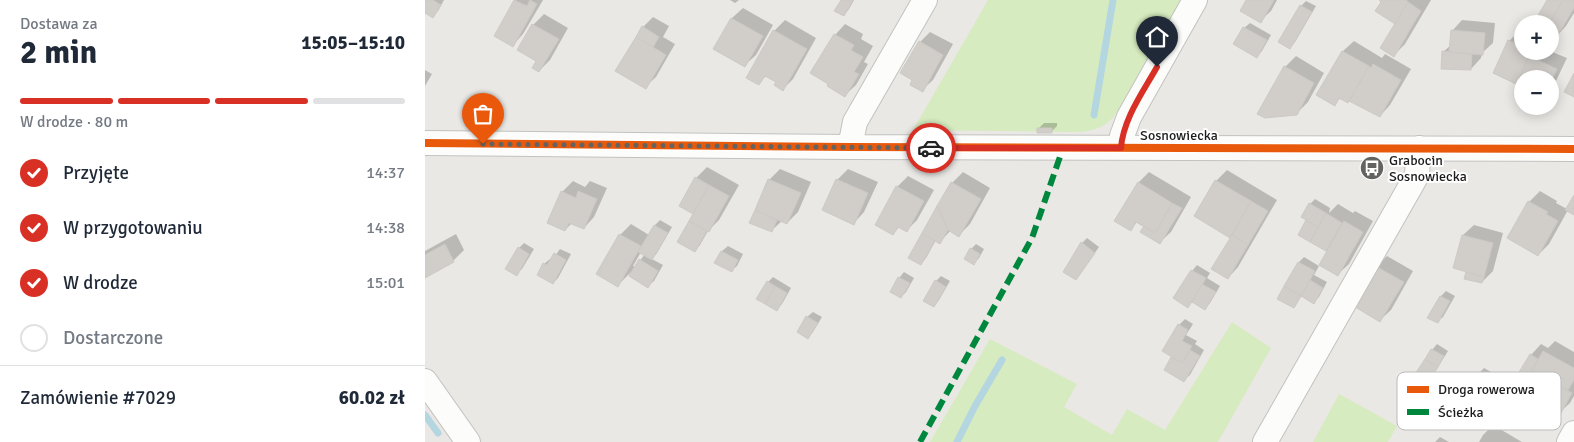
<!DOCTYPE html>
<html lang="pl">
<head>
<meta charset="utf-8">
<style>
	:root { --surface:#fff; --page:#f2f2f3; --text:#1f2937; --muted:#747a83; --line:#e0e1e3; --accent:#d93025 }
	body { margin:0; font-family:Signika,sans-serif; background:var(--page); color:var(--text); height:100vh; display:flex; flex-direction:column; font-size:19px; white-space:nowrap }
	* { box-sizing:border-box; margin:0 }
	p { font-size:16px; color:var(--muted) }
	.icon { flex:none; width:28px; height:28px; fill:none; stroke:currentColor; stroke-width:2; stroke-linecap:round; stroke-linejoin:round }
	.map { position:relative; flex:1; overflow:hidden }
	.drawer { display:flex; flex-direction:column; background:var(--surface); width:425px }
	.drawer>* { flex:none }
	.fabs { position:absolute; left:1089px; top:15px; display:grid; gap:10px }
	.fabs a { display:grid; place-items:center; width:45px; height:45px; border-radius:50%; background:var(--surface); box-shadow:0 2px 12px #0003; font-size:25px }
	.pin { position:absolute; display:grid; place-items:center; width:42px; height:42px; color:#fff; margin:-51px -21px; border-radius:50% 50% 50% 0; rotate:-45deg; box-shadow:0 0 5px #0007 }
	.pin .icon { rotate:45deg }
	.courier { position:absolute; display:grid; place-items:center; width:50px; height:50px; margin:-25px; border:4px solid #d93025; border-radius:50%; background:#fff; color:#222; box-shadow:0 1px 6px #0007 }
	.summary em { font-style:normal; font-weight:700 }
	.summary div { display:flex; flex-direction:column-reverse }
	.summary { display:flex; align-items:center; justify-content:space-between; height:85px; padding:0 20px }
	h1 { font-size:32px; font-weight:700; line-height:38px }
	.bar { display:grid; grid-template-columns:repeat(4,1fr); gap:8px 5px; align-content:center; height:60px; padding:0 20px }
	.bar i { height:6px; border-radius:4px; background:var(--line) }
	.bar .selected { background:var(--accent) }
	.bar p { grid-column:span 4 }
	.line { display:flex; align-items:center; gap:12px; padding:0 20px; border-top:1px solid var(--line) }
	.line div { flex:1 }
	ol { padding:0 20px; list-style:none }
	li { display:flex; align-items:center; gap:15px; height:55px }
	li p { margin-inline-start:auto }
	li .icon { padding:5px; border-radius:50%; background:var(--accent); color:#fff; stroke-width:4 }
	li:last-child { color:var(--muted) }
	li i { width:28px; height:28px; border:2px solid var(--line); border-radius:50% }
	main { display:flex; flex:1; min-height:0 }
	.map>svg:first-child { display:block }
	.grass { fill:#d6ebbf }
	.shadow { fill:#0003; fill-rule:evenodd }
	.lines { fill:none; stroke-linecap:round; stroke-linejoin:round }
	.stream { stroke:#b3d6e0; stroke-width:7 }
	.building { fill:#d1ceca; stroke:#cdc9c5 }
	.minor-casing { stroke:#c2c2c0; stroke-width:26 }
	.minor { stroke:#fcfcfb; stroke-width:24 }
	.quiet { stroke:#00873e; stroke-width:6; stroke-dasharray:12 6; stroke-linecap:butt }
	.cycleway-casing { stroke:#fff; stroke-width:11 }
	.cycleway { stroke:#e8590c; stroke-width:8 }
	.done { stroke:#636361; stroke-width:5; stroke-dasharray:0 9 }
	.route { stroke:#d93025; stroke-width:6 }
	.labels { text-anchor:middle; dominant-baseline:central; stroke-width:4; stroke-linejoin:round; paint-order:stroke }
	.street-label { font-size:14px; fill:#1b1b1b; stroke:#fff }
	.poi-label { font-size:14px; fill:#1b1b1b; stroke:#fff; text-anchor:start }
	.key { fill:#fff; stroke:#bbb; stroke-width:1 }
	.key-label { font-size:14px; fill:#1b1b1b }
</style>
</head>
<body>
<main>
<section class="drawer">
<div class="summary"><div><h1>2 min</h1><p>Dostawa za</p></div><em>15:05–15:10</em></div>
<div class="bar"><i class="selected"></i><i class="selected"></i><i class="selected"></i><i></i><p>W drodze · 80 m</p></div>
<ol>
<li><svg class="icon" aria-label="check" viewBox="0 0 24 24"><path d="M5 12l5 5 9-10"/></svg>Przyjęte<p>14:37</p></li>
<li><svg class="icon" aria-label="check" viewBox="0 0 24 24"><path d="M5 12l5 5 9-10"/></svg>W przygotowaniu<p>14:38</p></li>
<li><svg class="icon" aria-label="check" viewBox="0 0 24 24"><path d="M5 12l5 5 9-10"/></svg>W drodze<p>15:01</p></li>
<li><i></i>Dostarczone</li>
</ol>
<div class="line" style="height:65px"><div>Zamówienie #7029</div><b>60.02 zł</b></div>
</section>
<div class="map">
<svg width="1149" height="442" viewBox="0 0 1149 442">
	<rect width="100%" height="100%" fill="#eae8e4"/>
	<path class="grass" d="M563 0H761L696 115 692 112C684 125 672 130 657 132L488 130Z
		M807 322 846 348 793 442H505L565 339 652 384 639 407 687 435 702 409 740 430Z
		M914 394 972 426 963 442H888Z"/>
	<path class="shadow" d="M0 0H19L13 11 8 16 0 12Z
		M91 0H118L98 34 88 45 71 36Z
		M305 0H314L310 3Z
		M417 0H429L424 9 419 15Z
		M823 0H852L846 11 835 21Z
		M956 0H1006L980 44 969 55 972 23Z
		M1124 0H1149V13L1141 26 1131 37 1125 33Z
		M881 1 891 6 870 42 865 47 876 6Z
		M318 8 348 25 331 55 320 65 290 48 307 18Z
		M119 14 143 28 125 60 114 71 112 61 94 50 108 25Z
		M228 17 244 26 238 37 250 44 231 77 220 87 192 71 218 27Z
		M360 20 391 38 368 79 358 89 352 81 342 75 334 83 349 31Z
		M1037 20 1070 23 1068 43 1057 53 1056 58 1046 69 1018 52 1026 45 1027 31Z
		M825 23 846 35 837 51 832 56 819 28Z
		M420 24 438 34 436 39 448 46 439 62 443 64 431 85 420 95 410 35Z
		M1095 30 1098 31V51H1125L1142 58 1129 85 1125 89V79L1084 41Z
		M505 32 528 44 508 80 497 90 489 80 495 42Z
		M929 41 957 58 960 54 986 69 965 105 955 116 924 99 916 97 910 104 893 95 918 51Z
		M871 56 899 73 883 102 872 113 860 67Z
		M0 70 7 74 0 86Z
		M619 123H632V126L626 132 614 128Z
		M282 167 314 185 294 220 283 231 275 245 270 251 254 242 270 214 271 178Z
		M355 169 386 182 373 212 362 223 357 221 346 231 326 222 344 180Z
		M423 169 453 182 439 212 429 223 412 180Z
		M802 170 852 200 813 267 803 278 807 237 770 216 791 181Z
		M538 172 565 188 545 224 534 235 526 230 515 242 511 240 501 258 496 264 485 258 527 183Z
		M724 172 766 197 746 232 735 242 721 226 713 221 706 229 714 182Z
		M483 176 509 190 492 220 482 230 475 226 468 234 451 225 472 187Z
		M148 181 160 187 165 181 182 188 169 217 159 228 147 223 140 230 137 192Z
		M1115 191 1132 201 1131 203 1142 209 1149 197V214L1143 210 1124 244 1113 255 1104 202Z
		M890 199 905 208 904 213 913 204 928 213 930 211 948 221 924 264 913 274 903 251 874 234 883 220 885 204Z
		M235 220 247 227 232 253 227 259 238 265 229 281 223 286 208 270 193 285 173 273 195 235 206 224 224 235 230 225ZM216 252 220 254 210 267 208 266Z
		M1049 225 1078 233 1068 271 1057 282 1041 278 1042 271 1038 235Z
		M31 234 39 250 28 261 0 277V251Z
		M662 238 674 247 656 273 640 271 657 243Z
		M99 243 109 249 97 269 91 274 94 248Z
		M551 244 559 249 554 258 549 263 546 249Z
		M303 246 318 254 312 266 306 271 291 263 297 251Z
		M135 249 146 254 133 278 128 283 119 264 125 259 127 260Z
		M962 256 988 271 966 310 955 320 951 267Z
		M879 257 894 266 889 275 902 282 894 297 889 302 877 295 869 307 874 262Z
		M772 265 785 273 782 278 795 286 785 303 780 308 768 301 763 306 750 298 767 271Z
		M479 272 489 278 481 292 476 297 474 278Z
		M516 276 525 281 514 300 509 306 511 281Z
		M348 277 366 288 357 304 352 309 343 282Z
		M1021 291 1030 296 1018 317 1012 322 1004 317 1016 296Z
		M388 312 397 317 388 332 383 337 382 317Z
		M760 319 768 324 761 335 772 341 770 344 779 350 765 375 759 380 740 369 748 356 739 351 754 325Z
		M1130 341 1149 352V396L1145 403 1134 413 1085 385 1075 404 1065 415 1049 378 1059 368 1088 384 1106 355 1116 344 1123 348Z
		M1012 344 1023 351 1006 378 1001 384 1007 350Z
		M1068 425 1097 442H1054L1058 435Z
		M1015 437 1024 442H1010Z"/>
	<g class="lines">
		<path class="stream" d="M669 115 688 0
			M0 415 13 433
			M532 442 550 406 577 360"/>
	</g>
	<path class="building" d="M0 0H8L16 5 8 18 0 13Z
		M89 0 102 6 105 0 112 4 88 47 69 36Z
		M416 0H428L419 16 409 11Z
		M821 0H849L836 23 815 11Z
		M954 0H981L983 2 970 24 950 11 956 2Z
		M1122 0H1138L1124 24H1108Z
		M1138 0H1149V8L1131 38 1125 35V24H1124Z
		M983 2 996 11 969 57 955 48Z
		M875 5 887 12 865 49 853 42Z
		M306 18 338 36 320 67 288 49Z
		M107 24 134 39 114 72 107 68 111 61 92 50Z
		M217 26 234 37 228 47 211 37Z
		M818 27 842 40 832 58 808 44Z
		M348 30 382 49 358 91 349 85 351 82 340 76 334 85 321 78Z
		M1026 30 1060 33 1058 55 1024 52Z
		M409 34 429 45 426 50 438 57 429 72 434 74 420 97 402 86 403 84 385 73Z
		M211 37 241 55 221 89 190 71Z
		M1083 40 1098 47V51H1107L1091 84 1068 73Z
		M494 41 518 55 498 92 485 85 487 80 475 73Z
		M917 51 944 66 923 103 914 98 910 106 891 95Z
		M1017 51 1047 54 1046 70 1016 69Z
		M1104 56 1132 69 1125 84V79H1098V87L1091 84Z
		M948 64 976 80 955 117 924 101 944 66 946 68Z
		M859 66 889 83 872 115 840 118 832 114Z
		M1149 73V97L1139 92Z
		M612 128H627V133H612Z
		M270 177 284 185 268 214 254 206Z
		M343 179 376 193 362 224 330 210Z
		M411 179 443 193 429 225 397 210Z
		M790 180 826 201 805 238 769 216Z
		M526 182 556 199 534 237 523 230 512 206Z
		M713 182 747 203 730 233 711 222 706 231 689 221Z
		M284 185 304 196 284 232 264 221Z
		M471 186 499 201 482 232 473 227 468 235 450 225Z
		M136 191 151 198 153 191 172 199 159 229 144 223 140 231 122 223Z
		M1149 195V215L1140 210Z
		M826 201 843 211 823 245 807 235Z
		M1103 201 1123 212 1121 214 1133 221 1113 256 1082 238Z
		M747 203 757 208 735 244 715 232 719 226 730 233Z
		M884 203 901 213 893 227 876 217Z
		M512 206 523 230 515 244 497 233Z
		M330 210 352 220 347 232 324 223Z
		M901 213 917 223 901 251 885 242Z
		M881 220 893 227 885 242 873 235Z
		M264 221 282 231 270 252 252 242Z
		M919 221 938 232 913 276 894 265Z
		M229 225 243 233 227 260 213 252Z
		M497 233 510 241 496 265 483 258Z
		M194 234 216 246 193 287 171 274Z
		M807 235 823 245 803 279 786 269Z
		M1037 235 1068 243 1059 277 1028 268Z
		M656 242 670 253 651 280 638 272Z
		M20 244 29 262 0 278V255Z
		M93 247 104 254 92 276 80 269Z
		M545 248 555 254 549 265 539 259Z
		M296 251 313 260 307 272 289 263Z
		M129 253 141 260 128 284 112 275 118 263 122 265Z
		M214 259 233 271 223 288 204 276Z
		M873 262 890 271 876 296 859 286Z
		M950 266 979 282 955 322 927 305Z
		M766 270 781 278 763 308 748 298Z
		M1041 272 1059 277 1057 283 1039 279Z
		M473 277 485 283 476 298 465 292Z
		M510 280 521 287 509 307 498 301Z
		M885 280 898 288 889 304 876 296Z
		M342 281 350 286 340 304 331 299Z
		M777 284 791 292 780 310 767 302Z
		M350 286 362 293 352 311 340 304Z
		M859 286 876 296 869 308 852 299Z
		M1015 296 1025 301 1013 323 1002 318Z
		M381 316 393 323 383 339 372 332Z
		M753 324 763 330 757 341 767 346 757 363 737 351Z
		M1006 349 1019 356 1013 367 1000 359Z
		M765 350 775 356 759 382 739 370 746 357 757 363Z
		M1118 351 1149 368V380L1143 390 1107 370Z
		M1105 354 1113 359 1107 370 1111 372 1099 394 1085 387Z
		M1000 359 1013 367 1001 385 988 377Z
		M1111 372 1147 393 1135 415 1099 394Z"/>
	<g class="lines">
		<g class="minor-casing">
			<path id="minor" d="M0 143 425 147 1149 149
				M425 147 430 122 500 0
				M696 148 697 136 704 117 770 0
				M0 381 43 442
				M840 442 992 175 994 148
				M1144 442 1149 433"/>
		</g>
		<use href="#minor" class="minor"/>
		<path class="quiet" d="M495 442 607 238 638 148"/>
		<g class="cycleway-casing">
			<path id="cycleway" d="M0 143 425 147 1149 149"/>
		</g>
		<use href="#cycleway" class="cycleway"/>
	</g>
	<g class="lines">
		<path class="done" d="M58 144 506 148"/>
		<path class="route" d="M506 148H696C698 119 718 92 732 67"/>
	</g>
	<defs>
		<g id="bus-disc" transform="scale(1.25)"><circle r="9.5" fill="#636361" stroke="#fff"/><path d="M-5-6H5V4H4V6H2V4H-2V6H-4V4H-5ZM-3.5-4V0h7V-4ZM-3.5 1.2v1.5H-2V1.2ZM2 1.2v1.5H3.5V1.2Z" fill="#fff"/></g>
	</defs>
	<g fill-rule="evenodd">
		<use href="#bus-disc" x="947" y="168"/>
	</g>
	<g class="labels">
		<g class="street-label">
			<text x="754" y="135">Sosnowiecka</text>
		</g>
		<g class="poi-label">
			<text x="964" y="160">Grabocin<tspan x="964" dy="16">Sosnowiecka</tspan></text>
		</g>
	</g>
	<rect x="972" y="372" width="164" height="58" rx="8" class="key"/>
	<rect x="982" y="386" width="22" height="7" fill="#e8590c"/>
	<rect x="982" y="409" width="22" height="6" fill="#00873e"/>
	<g class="key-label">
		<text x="1013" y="394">Droga rowerowa</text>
		<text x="1013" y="417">Ścieżka</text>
	</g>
</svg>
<div class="fabs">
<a>+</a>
<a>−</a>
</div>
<div class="pin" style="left:58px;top:144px;background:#ea580c"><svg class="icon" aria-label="bag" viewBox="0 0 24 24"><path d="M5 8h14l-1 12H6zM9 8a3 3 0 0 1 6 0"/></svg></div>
<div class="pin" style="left:732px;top:67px;background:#1f2937"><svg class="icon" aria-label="home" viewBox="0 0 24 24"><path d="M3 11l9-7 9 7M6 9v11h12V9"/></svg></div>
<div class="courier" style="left:506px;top:148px"><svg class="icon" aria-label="car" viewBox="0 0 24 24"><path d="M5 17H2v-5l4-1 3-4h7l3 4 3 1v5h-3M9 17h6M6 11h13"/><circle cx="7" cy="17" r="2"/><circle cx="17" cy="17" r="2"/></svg></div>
</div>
</main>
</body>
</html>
